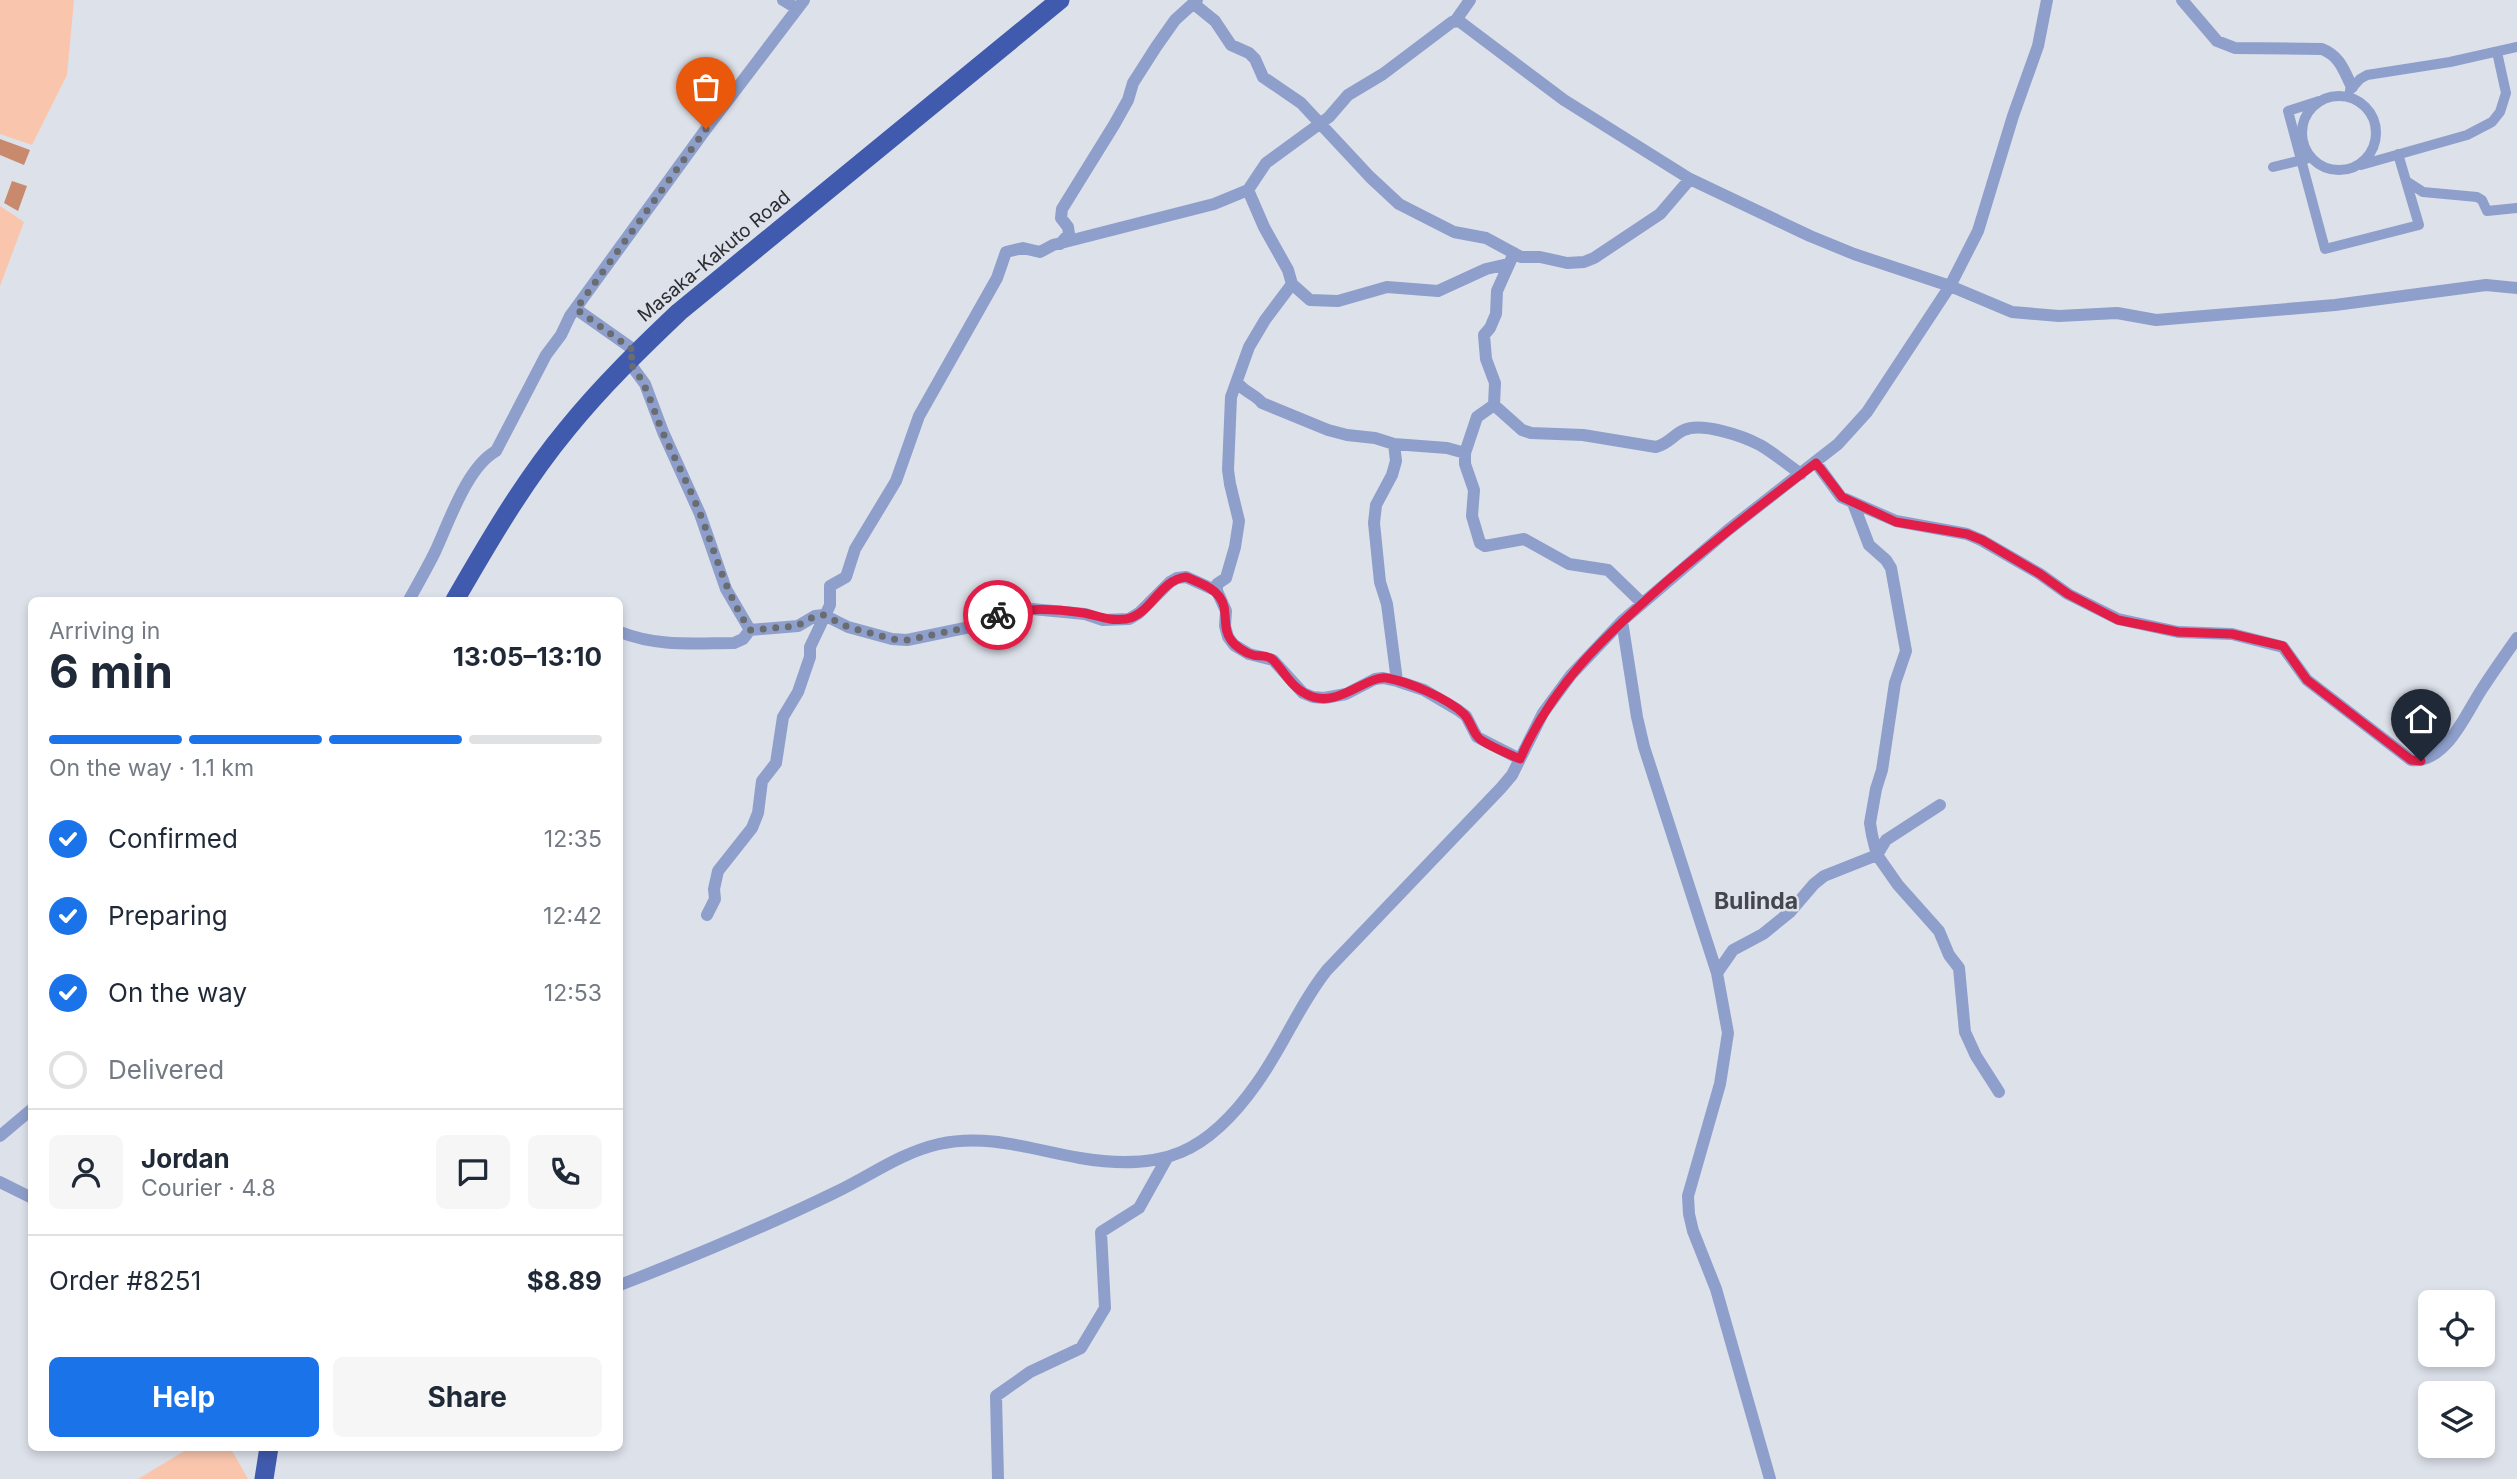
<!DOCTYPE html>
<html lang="en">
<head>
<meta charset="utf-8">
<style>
	:root { --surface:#fff; --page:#f6f6f7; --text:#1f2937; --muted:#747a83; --line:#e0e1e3; --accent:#1a73e8 }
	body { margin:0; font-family:Inter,sans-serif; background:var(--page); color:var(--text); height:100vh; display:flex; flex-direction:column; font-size:26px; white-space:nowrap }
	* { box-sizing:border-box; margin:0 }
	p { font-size:23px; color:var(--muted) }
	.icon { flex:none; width:38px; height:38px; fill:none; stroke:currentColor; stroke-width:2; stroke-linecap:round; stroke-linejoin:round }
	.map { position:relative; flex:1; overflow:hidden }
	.drawer { position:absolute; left:28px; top:597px; width:595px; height:854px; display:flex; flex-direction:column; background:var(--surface); border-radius:10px; box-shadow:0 4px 10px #0003 }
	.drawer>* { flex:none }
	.tools { position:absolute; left:2418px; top:1290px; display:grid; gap:14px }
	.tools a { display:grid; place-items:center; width:77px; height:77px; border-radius:10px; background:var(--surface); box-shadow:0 4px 10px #0003; font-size:35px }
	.pin { position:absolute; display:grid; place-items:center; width:60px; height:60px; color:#fff; margin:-72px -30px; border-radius:50% 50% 50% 0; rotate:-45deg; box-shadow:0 0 7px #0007 }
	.pin .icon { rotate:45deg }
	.courier { position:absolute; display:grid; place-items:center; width:70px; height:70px; margin:-35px; border:5px solid #e11d48; border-radius:50%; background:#fff; color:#222; box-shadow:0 2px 9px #0007 }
	.headline em { font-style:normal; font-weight:700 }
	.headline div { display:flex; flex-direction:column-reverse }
	.headline { display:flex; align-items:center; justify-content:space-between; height:119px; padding:0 21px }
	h1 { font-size:46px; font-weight:700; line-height:52px }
	.bar { display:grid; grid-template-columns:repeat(4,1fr); gap:10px 7px; align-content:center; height:84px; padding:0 21px }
	.bar i { height:9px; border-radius:5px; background:var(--line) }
	.bar .current { background:var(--accent) }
	.bar p { grid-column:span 4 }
	.line { display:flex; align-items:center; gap:18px; padding:0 21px; border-top:2px solid var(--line) }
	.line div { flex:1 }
	.round { display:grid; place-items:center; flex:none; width:74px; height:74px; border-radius:10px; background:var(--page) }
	ol { padding:0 21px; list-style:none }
	li { display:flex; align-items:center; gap:21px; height:77px }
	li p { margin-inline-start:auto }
	li .icon { padding:7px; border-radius:50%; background:var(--accent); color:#fff; stroke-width:4 }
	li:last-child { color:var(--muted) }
	li i { width:38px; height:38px; border:4px solid var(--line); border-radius:50% }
	.button { display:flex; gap:14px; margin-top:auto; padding:14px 21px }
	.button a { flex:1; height:80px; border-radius:10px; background:var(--accent); color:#fff; font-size:28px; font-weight:700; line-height:80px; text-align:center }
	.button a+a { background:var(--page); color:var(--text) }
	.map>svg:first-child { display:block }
	.green { fill:#fac5ad }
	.water { fill:#c9896c }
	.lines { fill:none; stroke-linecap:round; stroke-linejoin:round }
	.pedestrian { stroke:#8e9fcb; stroke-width:10 }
	.minor { stroke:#8e9fcb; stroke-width:12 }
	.trunk { stroke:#405aae; stroke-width:19 }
	.done { stroke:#696c71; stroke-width:7; stroke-dasharray:0 12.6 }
	.route { stroke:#e11d48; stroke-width:9 }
	.labels { text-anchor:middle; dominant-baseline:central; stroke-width:5; stroke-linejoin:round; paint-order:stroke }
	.street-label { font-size:19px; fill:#2b2d30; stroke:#dde1ea }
	.quarter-label { font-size:23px; font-weight:bold; fill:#43464e; stroke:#dde1ea }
</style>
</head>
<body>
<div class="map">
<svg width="2517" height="1479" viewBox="0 0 2517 1479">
	<rect width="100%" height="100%" fill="#dde1ea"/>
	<path class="green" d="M0 0H74L67 75 32 145 0 134Z
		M0 206 24 222 0 286Z
		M191 1447H230L248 1479H138Z"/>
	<path class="water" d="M0 139 30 150 24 165 0 155Z
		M12 181 27 186 18 211 4 203Z"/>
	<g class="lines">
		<path class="pedestrian" d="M2350 90 2360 79 2367 75 2450 62 2517 47
			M2302 133a37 37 0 1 1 74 0a37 37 0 1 1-74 0Z
			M2319 101 2288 111 2325 249 2419 225 2398 154
			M2361 165 2467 135 2492 122 2500 112 2506 93 2497 52
			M2273 167 2306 159
			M2406 181 2423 192 2477 197 2482 200 2487 211 2517 208"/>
		<path class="minor" d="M783 0 796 8
			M2182 0 2217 41 2235 48 2322 49C2340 56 2344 71 2352 87
			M1194 4 1215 21 1231 45 1249 53 1255 59 1263 77 1301 103 1370 177 1399 204 1454 232 1486 238 1521 257H1540L1567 263 1584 262 1594 258 1660 214 1690 179
			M1456 20 1470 0
			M1248 190 1264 227 1288 270 1292 284 1310 300 1338 301 1387 287 1438 291 1486 269 1508 264
			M1060 244 1069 234 1068 227 1061 218 1062 209 1114 125 1128 100 1133 83 1156 47 1175 20 1197 0
			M1514 253 1497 291 1496 314 1490 328 1484 335 1486 359 1495 383 1494 405 1522 430 1531 433 1583 435 1656 447C1670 443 1674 434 1684 430 1702 422 1743 436 1760 445 1774 453 1788 465 1801 474
			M1292 284 1265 320 1249 347 1231 397 1228 470 1230 484 1239 521 1235 547 1226 578 1217 584V591L1226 611 1225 626 1228 637 1234 645 1249 654 1273 660 1303 693 1313 697 1324 698 1346 694 1375 679 1383 678 1397 681 1424 690 1458 710 1466 716 1477 737 1520 759
			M576 309 637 352
			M628 361 645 384 663 432 700 514 726 589 750 630
			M1238 383C1244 392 1255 394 1262 403L1328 430 1347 435 1375 438 1394 444 1447 448 1465 453
			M1494 405 1477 417 1465 453V464L1474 490 1472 516 1480 543 1485 546 1524 539 1569 564 1608 570 1642 603
			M1394 444 1396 461 1392 475 1376 505 1374 523 1380 582 1387 604 1397 681
			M1816 463 1841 497 1896 521 1967 534 1981 540 2040 574 2068 594 2118 619 2178 632 2232 634 2283 647 2307 680 2411 760C2446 764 2466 713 2482 689 2493 672 2505 655 2517 638
			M1853 503 1869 545 1886 560 1891 568 1906 651 1895 683 1882 770 1876 789 1870 823 1872 835 1877 855 1898 885 1939 931 1949 955 1959 968 1965 1032 1976 1056 1999 1092
			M409 600C418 584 427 568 435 552 449 522 467 467 496 451L546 355 561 335 570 316 706 129 804 0
			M1622 621 1637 717 1644 747 1717 973 1728 1033 1720 1084 1688 1196 1689 1214 1693 1231 1716 1289 1770 1479
			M620 632C658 647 694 643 734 643L743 639 750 630 798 626 815 616 824 615 848 627 892 639 907 640 970 627 1014 610 1032 609 1085 614 1103 620 1129 619 1139 613 1170 582 1177 578 1186 577 1217 591
			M707 915 715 899 714 889 718 871 752 828 758 813 762 781 776 763 783 717 798 692 810 657V647L830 605V586L846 577 855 549 896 481 919 416 997 278 1006 252 1023 248 1040 252 1053 245 1214 204 1248 190 1266 163 1329 117 1348 95 1383 74 1452 22 1459 21 1564 100 1690 179 1810 236 1854 254 1950 286 2012 312 2059 316 2117 313 2156 320 2335 305 2486 285 2517 288
			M1717 973 1733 950 1763 934 1790 912 1814 884 1824 876 1877 855 1886 840 1940 805
			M0 1136 32 1109
			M0 1182 32 1198
			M620 1285C692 1257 764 1227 834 1193 870 1176 900 1153 939 1144 988 1133 1033 1150 1080 1158 1163 1172 1208 1153 1257 1083 1283 1047 1299 1005 1327 970L1501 788 1512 775 1543 713 1571 675 1622 621 1728 530 1838 444 1867 412 1950 286 1978 231 2013 116 2038 46 2047 0
			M998 1479 996 1396 1030 1372 1081 1348 1105 1308 1101 1232 1139 1208 1167 1158"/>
		<path class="trunk" d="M455 600C489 541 524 481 567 429 601 387 640 349 679 312L1060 0
			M264 1479 269 1447"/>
	</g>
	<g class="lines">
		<path class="done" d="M706 129 576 309 636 352 628 361C647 382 652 407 663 433 675 459 688 484 699 511 716 553 724 591 750 630L797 626 815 616 824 615 848 627 892 639 907 640 970 627 998 615"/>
		<path class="route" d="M998 615C1024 607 1056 609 1084 613 1100 616 1107 621 1126 619 1151 615 1159 580 1186 577 1205 585 1225 591 1225 615 1226 624 1225 632 1231 640 1235 646 1245 653 1253 655 1259 657 1267 654 1273 660 1284 671 1291 687 1306 694 1337 711 1365 675 1387 678 1409 682 1447 698 1464 714 1471 721 1473 735 1481 740 1493 748 1507 753 1520 759 1553 684 1604 637 1665 583 1714 541 1764 502 1816 463L1842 497 1896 522 1967 534 1982 540 2040 574 2068 594 2118 620 2178 632 2232 634 2283 646 2307 680 2411 760 2421 761"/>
	</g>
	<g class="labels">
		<g class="street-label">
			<text transform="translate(714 256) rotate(-40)">Masaka-Kakuto Road</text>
		</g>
		<g class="quarter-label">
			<text x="1756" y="901">Bulinda</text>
		</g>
	</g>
</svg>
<div class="tools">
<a><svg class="icon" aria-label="locate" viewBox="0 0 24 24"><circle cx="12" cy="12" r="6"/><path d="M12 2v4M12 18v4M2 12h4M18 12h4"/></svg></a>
<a><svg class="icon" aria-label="layers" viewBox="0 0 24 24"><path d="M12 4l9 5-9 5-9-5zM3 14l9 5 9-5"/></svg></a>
</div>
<div class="pin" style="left:706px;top:129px;background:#ea580c"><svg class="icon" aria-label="bag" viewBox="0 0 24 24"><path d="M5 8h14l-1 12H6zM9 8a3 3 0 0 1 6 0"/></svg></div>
<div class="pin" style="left:2421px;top:761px;background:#1f2937"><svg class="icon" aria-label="home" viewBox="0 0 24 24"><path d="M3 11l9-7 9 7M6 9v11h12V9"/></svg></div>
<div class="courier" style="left:998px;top:615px"><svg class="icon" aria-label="bike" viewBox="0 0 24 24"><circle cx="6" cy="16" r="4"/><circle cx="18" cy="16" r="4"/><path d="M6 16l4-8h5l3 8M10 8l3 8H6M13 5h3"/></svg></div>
<section class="drawer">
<div class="headline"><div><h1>6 min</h1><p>Arriving in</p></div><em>13:05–13:10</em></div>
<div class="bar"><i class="current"></i><i class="current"></i><i class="current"></i><i></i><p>On the way · 1.1 km</p></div>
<ol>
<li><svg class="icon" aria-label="check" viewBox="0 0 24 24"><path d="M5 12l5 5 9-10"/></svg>Confirmed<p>12:35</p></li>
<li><svg class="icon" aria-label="check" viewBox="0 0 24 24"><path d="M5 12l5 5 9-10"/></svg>Preparing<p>12:42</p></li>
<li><svg class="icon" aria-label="check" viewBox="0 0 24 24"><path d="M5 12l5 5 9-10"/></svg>On the way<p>12:53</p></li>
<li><i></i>Delivered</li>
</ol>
<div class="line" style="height:126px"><a class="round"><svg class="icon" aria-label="person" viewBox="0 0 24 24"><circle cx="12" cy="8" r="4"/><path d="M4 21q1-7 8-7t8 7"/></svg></a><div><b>Jordan</b><p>Courier · 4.8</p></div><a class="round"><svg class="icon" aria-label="chat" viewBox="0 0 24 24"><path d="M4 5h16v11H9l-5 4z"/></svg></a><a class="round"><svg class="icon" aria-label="phone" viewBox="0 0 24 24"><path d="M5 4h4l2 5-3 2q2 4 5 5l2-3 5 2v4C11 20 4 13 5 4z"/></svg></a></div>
<div class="line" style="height:91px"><div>Order #8251</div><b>$8.89</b></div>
<div class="button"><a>Help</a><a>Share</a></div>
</section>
</div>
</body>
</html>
